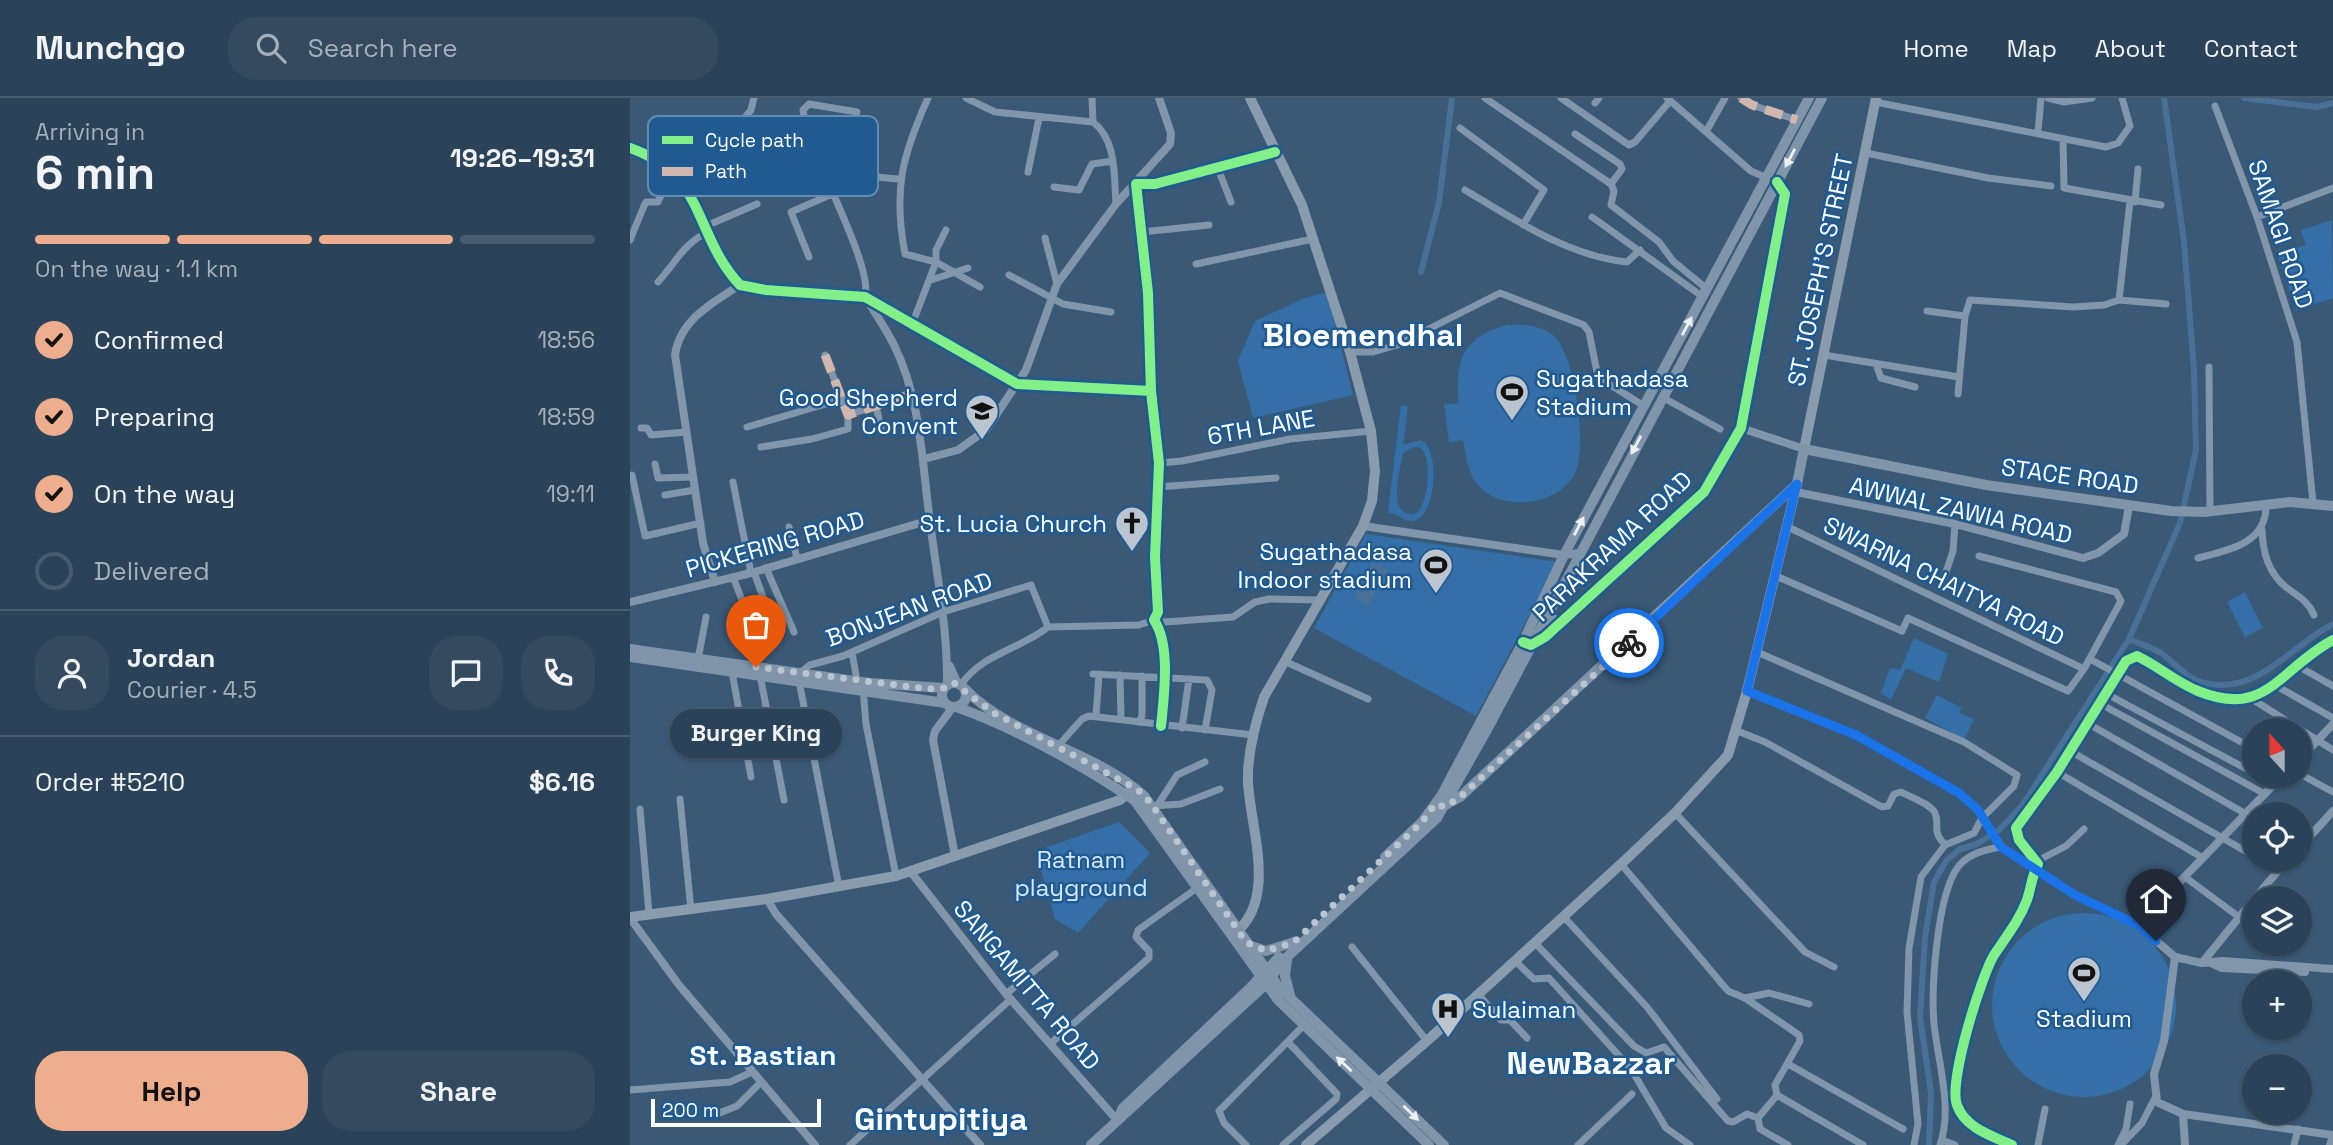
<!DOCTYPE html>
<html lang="en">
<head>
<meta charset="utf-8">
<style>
	:root { --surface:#2b4359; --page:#334a5f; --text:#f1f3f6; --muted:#a6b0ba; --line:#475c6f; --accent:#eead8d }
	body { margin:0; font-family:"Space Grotesk",sans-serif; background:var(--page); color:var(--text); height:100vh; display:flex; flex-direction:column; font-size:26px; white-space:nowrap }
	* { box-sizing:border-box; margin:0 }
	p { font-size:23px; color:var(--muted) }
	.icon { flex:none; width:38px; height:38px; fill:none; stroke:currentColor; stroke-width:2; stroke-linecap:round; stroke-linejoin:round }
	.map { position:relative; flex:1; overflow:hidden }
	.drawer { display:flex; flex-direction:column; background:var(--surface); width:630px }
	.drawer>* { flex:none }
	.needle { width:46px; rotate:339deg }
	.fabs { position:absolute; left:1612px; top:620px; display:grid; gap:14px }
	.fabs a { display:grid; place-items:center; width:70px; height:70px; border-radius:50%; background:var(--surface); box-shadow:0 2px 5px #0004,0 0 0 2px var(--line); font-size:35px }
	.scale { position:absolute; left:21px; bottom:18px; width:170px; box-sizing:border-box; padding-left:7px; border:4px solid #fff; border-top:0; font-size:19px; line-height:24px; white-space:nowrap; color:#fff; -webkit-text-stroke:5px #1f5a91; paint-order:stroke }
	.pin { position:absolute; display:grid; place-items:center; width:60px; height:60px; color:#fff; margin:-72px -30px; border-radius:50% 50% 50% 0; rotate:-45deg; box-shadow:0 0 7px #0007 }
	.pin .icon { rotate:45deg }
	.courier { position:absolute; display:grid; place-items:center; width:70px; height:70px; margin:-35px; border:5px solid #1a73e8; border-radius:50%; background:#fff; color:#222; box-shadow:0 2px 9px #0007 }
	.bubble { position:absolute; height:49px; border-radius:24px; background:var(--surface); box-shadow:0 2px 5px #0004,0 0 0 2px var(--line); font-size:23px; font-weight:700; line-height:49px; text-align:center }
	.head em { font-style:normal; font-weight:700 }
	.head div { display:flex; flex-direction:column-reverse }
	.head { display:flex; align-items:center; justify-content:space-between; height:119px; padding:0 35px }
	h1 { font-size:46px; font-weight:700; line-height:52px }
	.bar { display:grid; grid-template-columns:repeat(4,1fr); gap:10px 7px; align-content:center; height:84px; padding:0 35px }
	.bar i { height:9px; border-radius:5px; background:var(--line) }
	.bar .on { background:var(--accent) }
	.bar p { grid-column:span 4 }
	.line { display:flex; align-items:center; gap:18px; padding:0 35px; border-top:2px solid var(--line) }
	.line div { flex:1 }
	.round { display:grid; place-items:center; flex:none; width:74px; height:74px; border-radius:28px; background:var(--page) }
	ol { padding:0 35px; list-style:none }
	li { display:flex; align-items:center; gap:21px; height:77px }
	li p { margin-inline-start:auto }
	li .icon { padding:7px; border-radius:50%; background:var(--accent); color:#111; stroke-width:4 }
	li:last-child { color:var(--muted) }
	li i { width:38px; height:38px; border:4px solid var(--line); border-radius:50% }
	.cta { display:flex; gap:14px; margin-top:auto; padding:14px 35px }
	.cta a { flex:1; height:80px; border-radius:28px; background:var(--accent); color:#111; font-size:28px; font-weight:700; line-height:80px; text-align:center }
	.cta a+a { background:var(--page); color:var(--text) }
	header { display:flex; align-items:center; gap:42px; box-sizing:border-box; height:98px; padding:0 35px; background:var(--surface); border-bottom:2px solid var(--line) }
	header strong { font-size:33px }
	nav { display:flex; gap:38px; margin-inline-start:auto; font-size:24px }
	.search { width:490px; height:63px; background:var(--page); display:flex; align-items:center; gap:18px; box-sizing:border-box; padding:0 24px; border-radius:28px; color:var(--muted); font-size:26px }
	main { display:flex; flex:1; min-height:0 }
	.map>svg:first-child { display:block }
	.green { fill:#3470a7; fill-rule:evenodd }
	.water { fill:#497197 }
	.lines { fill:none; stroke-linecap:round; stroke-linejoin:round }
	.canal { stroke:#497197; stroke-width:6 }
	.minor { stroke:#8196aa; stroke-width:7 }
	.tertiary { stroke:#8196aa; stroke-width:8 }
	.secondary { stroke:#899cae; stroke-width:10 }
	.primary { stroke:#8095a9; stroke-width:10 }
	.trunk { stroke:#8095a9; stroke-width:10 }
	.quiet { stroke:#d1b7ad; stroke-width:9; stroke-dasharray:18 9; stroke-linecap:butt }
	.cycleway-casing { stroke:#1f5a91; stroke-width:15 }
	.cycleway { stroke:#82f089; stroke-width:10 }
	.oneway { fill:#eceff2 }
	.done { stroke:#bac5cf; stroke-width:7; stroke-dasharray:0 12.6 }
	.route { stroke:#1a73e8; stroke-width:9 }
	.labels { text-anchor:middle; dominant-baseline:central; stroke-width:5; stroke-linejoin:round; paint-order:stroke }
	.street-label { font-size:24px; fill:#fff; stroke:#1f5a91 }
	.poi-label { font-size:24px; fill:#fff; stroke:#1f5a91; text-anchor:end }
	.park-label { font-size:24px; fill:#d6e9fa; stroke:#1f5a91 }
	.quarter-label { font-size:28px; font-weight:bold; fill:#fff; stroke:#1f5a91 }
	.district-label { font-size:32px; font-weight:bold; fill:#fff; stroke:#1f5a91 }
	.key { fill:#1f5a91; stroke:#628cb2; stroke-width:2 }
	.key-label { font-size:19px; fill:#fff }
</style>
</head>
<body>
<header>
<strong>Munchgo</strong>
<div class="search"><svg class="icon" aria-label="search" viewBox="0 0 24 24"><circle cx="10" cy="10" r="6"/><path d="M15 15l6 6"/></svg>Search here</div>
<nav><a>Home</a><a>Map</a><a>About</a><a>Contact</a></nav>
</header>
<main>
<section class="drawer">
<div class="head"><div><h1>6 min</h1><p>Arriving in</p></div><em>19:26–19:31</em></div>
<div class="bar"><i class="on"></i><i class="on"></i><i class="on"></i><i></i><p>On the way · 1.1 km</p></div>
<ol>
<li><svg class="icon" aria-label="check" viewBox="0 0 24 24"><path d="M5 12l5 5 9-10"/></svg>Confirmed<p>18:56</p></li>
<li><svg class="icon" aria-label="check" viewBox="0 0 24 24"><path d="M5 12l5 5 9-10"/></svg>Preparing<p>18:59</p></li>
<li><svg class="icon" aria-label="check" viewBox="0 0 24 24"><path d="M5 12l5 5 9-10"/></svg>On the way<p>19:11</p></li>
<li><i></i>Delivered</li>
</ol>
<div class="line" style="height:126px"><a class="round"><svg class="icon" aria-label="person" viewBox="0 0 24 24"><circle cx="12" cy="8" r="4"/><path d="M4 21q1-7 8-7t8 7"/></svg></a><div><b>Jordan</b><p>Courier · 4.5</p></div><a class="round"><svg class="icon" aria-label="chat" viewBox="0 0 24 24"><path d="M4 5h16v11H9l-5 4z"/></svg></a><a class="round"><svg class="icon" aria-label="phone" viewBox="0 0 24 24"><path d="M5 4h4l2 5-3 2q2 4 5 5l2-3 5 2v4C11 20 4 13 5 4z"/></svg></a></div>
<div class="line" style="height:91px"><div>Order #5210</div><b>$6.16</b></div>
<div class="cta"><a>Help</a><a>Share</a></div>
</section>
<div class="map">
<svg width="1703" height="1047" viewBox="0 0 1703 1047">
	<rect width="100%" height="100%" fill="#395977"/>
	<path class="green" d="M1702 122 1703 200 1666 212 1647 156 1676 147 1671 132Z
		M697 194 723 297 623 320 608 263 625 223 675 200Z
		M877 227C892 226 910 227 923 237 945 254 958 350 945 375 929 408 872 415 848 387 837 375 836 357 833 342L819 344 814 307 828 305C827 261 830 241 877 227Z
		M771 307 778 308 773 347 791 342C810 351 806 411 788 421 775 428 769 414 758 415ZM785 349 791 350C803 362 798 404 787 415 755 422 770 375 772 358L775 353Z
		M736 436 928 464 846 618 684 530Z
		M1615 494 1633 530 1615 539 1597 504Z
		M1284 540 1318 556 1309 584 1276 570 1261 602 1251 595 1260 570 1270 572Z
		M1307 597 1332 610 1329 615 1344 621 1334 642 1295 620Z
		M489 724 520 755 448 835 425 821 406 753Z
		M1362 907a92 92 0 1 1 184 0a92 92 0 1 1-184 0Z"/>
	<path class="water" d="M743 464 758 472 738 508 724 500Z"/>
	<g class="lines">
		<path class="canal" d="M1614 0 1687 9 1703 5
			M791 174 809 104 822 0
			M1499 541C1510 546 1524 550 1534 557 1546 567 1558 581 1574 585 1628 598 1660 548 1703 526
			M1299 1047 1301 995 1290 919 1295 839 1304 784 1316 763 1330 751 1347 746 1369 732 1392 708 1499 541 1550 425 1566 352 1564 272 1554 144 1534 0"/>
		<path class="minor" d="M336 0 365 14 463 24C487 42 484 79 486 106
			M462 0 463 24
			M855 0 981 86 984 93 981 107 1029 144 1043 163 1077 191
			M931 0 999 47 1005 44 1040 3
			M1037 0 1121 73 1137 80
			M1111 0 1122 7 1167 22
			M1418 0 1434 4 1462 0
			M1245 4 1476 49 1488 45 1500 28 1492 0
			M965 5 969 0
			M1585 8 1627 119 1667 244 1683 405
			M227 14 179 6 173 12C179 58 244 166 235 199
			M830 30 914 92 893 127
			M1077 32 1095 0
			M1408 34 1411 0
			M945 36 990 66 992 71 981 86
			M1433 41 1434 90 1531 107
			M1236 55 1358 80 1421 88
			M20 57 105 32 121 12 124 0
			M587 68 601 104
			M398 74 409 20
			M506 86H525L645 54
			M199 89 232 90 246 79 268 81
			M424 89 449 92 462 66 483 63
			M835 92C885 122 938 158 997 164L1010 152
			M60 98 99 83
			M1505 104 1508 71
			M962 119 1073 199
			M1627 119 1703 90
			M76 128 127 106
			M316 132 306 152V164L350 189
			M512 134 579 127
			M415 140 427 186
			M0 142 14 108 16 104H28L42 72
			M179 159 161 114 202 96
			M566 166 683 141
			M379 177 433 206 481 214
			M301 182 338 170
			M28 184C48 162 51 148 79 133
			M1489 202 1500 103
			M1297 213 1335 218
			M283 224 306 164 275 156C263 92 272 58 298 0
			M720 254H743L767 247 870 195 954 227 959 234 968 279 1014 308
			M195 257 218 317 281 296
			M1194 257 1329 279
			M1246 266 1251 280 1285 289
			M1579 269 1580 414
			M387 286 521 293
			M1328 296 1335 218 1340 202 1443 209 1474 207 1489 202 1536 206
			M1032 299 1090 331
			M246 308 251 330
			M117 329 213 301
			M11 330H17L21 337 56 334
			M131 349 182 341 218 331V317
			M529 365 552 363 660 341 741 333
			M25 366 28 380 63 379
			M2 377 15 438 71 425
			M103 384 121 475
			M528 389 646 380
			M35 397 65 392
			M159 429 167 460
			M1158 429 1454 571
			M1632 432C1633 455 1638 475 1657 490 1669 499 1678 503 1684 517
			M1568 460C1598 452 1636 446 1636 408
			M136 470 164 534
			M124 474 141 522
			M1146 478 1272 533 1278 520 1438 593 1454 571 1491 503 1486 494 1349 458
			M103 479 119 520
			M1314 480 1323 453 1325 426
			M524 522C541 547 534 599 531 628
			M222 554 227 583
			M1127 554 1334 644 1387 677 1384 688 1352 720 1344 735 1315 747 1291 779 1279 850 1277 914 1288 1026 1284 1047
			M68 561 76 519
			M1460 561 1624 651
			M654 563 738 601
			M1666 567 1703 588
			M102 574 121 679
			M463 576 577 582 582 592 575 632
			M130 577 154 702
			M490 577 491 620
			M1643 586 1703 620
			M331 587C351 556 391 551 418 529L509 527 524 522 535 524 603 519 625 504 639 501 688 502
			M233 591 236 626 266 778
			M1475 595 1624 675
			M1622 601 1703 652
			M1469 605 1635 696
			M466 618 469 576
			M509 624 512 618V578
			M1457 625 1616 716
			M552 630 559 581
			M1105 632 1135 644 1252 709 1258 708 1264 696 1271 694C1280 699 1301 706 1305 715 1311 729 1300 730 1315 747
			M428 648 452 621 459 618 623 637
			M1440 653 1624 758
			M1427 674 1573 760
			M1670 676 1703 694
			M1627 677 1644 686
			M50 701 61 812
			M523 708 551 706 590 691
			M527 708 547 677 575 664
			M10 711 19 816
			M1045 715 1175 854 1204 869
			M1629 761 1649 772
			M1407 763 1436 748 1454 731
			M991 766 1098 893 1115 900 1169 937 1170 943 1145 987 1147 997
			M1555 779 1609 819
			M209 789 169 583 172 573 180 567 213 558 313 514 401 487 418 529
			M933 818 1017 909 1087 1001
			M904 844 1004 948 1016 955 1034 949 1098 1023 1103 1024 1117 1016 1128 1020 1147 997
			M722 849 797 943
			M884 862 904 881 919 880 1001 971 1036 1030 1060 1047
			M376 896 425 856
			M848 896 871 922H880L897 940
			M1115 900 1139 895 1179 906
			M420 946 519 860V853L506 839 508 832 567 790
			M1158 966 1273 1031
			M0 992 100 984 122 974
			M1147 997 1233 1047
			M87 1016 107 1008 131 984
			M1128 1020 1130 1031 1158 1047
			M1312 1042 1325 1047
			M220 1047 381 901
			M616 1047 594 1025 589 1013 673 928
			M653 1047 706 1001 707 996 658 944
			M948 1047 1002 996
			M1310 1047C1323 1010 1308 964 1304 926 1301 890 1307 797 1328 769 1338 756 1356 751 1371 749
			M1382 1047C1362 1038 1335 1030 1327 1007 1318 984 1351 879 1364 857 1376 839 1389 823 1397 802 1401 790 1402 777 1408 766L1389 742 1386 730 1427 674 1496 563 1507 558C1528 568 1546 584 1568 593 1636 621 1649 571 1703 542
			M1408 1047 1415 1011
			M1488 1047 1496 1031 1500 1006
			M1491 1047 1512 1025 1526 998
			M1664 1047 1668 1031"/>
		<path class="tertiary" d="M0 50C77 77 63 137 110 187L136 192 235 199 387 286
			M506 86 518 195 521 293 529 365 525 459 528 514 524 522
			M237 201C246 217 256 231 264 247 291 301 292 365 300 424 307 479 318 532 317 588
			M1111 330 1174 351
			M294 361 328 352 356 332 396 272 427 186 486 106 540 46 541 35 529 0
			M1166 394 1325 426 1453 460 1468 455 1494 436 1499 408
			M733 428 934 457 949 455
			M85 484 73 445 45 257C50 222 83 204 110 187
			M0 504 121 475 300 422
			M902 547 1074 394 1111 330 1155 96 1147 84
			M320 568 328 586
			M1117 593 1226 637 1329 695 1348 712 1371 749 1445 797 1508 827 1545 859 1572 865 1593 863 1703 871
			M323 609 305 633 303 642 325 758
			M1670 661 1703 626
			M1670 749 1703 713
			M281 774 376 896 487 1022
			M1625 800 1658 761
			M137 801 146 816 350 1047
			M0 820 49 887 185 1047
			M1508 827 1653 677
			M1545 859 1534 943 1524 976 1527 1004 1553 1016 1703 1037
			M1572 865 1624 801
			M1581 865 1592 870 1675 874
			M1553 1016 1555 1047"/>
		<path class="secondary" d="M1174 351 1246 0
			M0 819 137 801 266 778 490 702 501 692
			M605 835C648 801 620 729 618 684 617 655 625 626 634 599L733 428 742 403 745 373 741 333 720 254 672 107 620 0
			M676 1047 797 943 991 766 1045 715 1098 657 1117 593 1167 386"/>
		<path class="primary" d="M917 514 921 520 929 524
			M0 551 239 585 314 590
			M0 559 315 605
			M312 597a12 12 0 1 1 24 0a12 12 0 1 1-24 0Z
			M334 590C382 640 464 652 514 698L648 888 814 1047
			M326 609C379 627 458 670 505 703L648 902 799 1047
			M812 709 830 699 1167 386 1174 351 1356 387 1541 413 1574 414 1660 404 1703 408
			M755 759 792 724 811 698 893 544 934 457 1179 0
			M621 848 636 853 664 844
			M657 862 655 878 660 897
			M489 1020 492 1011 620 890 649 859
			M461 1047 635 887 657 859 807 720 858 630 1192 0"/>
		<path class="trunk" d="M1701 1047 1703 1041"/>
		<path class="quiet" d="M1111 0 1122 7 1167 22
			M195 257 218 317 281 296"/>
		<g class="cycleway-casing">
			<path id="cycleway" d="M0 50C77 77 63 137 110 187L136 192 235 199 387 286 521 293
				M893 544 901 547 915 539 1074 394 1111 330 1155 96 1147 84
				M531 628C534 598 541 547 524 522L528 514 525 459 529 365 521 293 518 195 506 86H525L645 54
				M1382 1047C1362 1038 1335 1030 1327 1007 1318 984 1351 879 1364 857 1376 839 1389 823 1397 802 1401 790 1402 777 1408 766L1389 742 1386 730 1427 674 1496 563 1507 558C1528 568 1546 584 1568 593 1636 621 1649 571 1703 542"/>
		</g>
		<use href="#cycleway" class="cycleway"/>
	</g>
	<defs><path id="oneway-solid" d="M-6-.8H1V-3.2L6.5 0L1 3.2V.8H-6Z" transform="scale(1.75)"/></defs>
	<g class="oneway">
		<use href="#oneway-solid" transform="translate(1160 60) rotate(118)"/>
		<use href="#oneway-solid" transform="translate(1057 228) rotate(-62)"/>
		<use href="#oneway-solid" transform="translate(1006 347) rotate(118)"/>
		<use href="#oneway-solid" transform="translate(949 428) rotate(-62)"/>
		<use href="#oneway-solid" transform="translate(714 966) rotate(-137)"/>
		<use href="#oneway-solid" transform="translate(781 1015) rotate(44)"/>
	</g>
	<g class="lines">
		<path class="done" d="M126 569 298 591 314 590 324 585 364 615 507 691 520 704 616 844 636 853 664 844 792 724 805 706 815 709 830 699 999 545"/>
		<path class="route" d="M999 545 1167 386 1117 593 1226 637 1329 695 1348 712 1371 749 1445 797 1508 827 1526 843"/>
	</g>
	<defs>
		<g id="stadium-pin" transform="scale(1.75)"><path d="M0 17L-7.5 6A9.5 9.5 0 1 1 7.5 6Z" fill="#bac5cf" stroke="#1f5a91"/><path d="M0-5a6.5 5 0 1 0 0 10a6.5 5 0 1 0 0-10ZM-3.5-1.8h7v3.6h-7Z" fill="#111"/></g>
		<g id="school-pin" transform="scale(1.75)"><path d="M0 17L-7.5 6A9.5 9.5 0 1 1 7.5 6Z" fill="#bac5cf" stroke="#1f5a91"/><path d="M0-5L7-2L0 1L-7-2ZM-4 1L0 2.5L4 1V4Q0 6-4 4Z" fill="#111"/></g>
		<g id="church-pin" transform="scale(1.75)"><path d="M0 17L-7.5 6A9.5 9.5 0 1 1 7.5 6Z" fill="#bac5cf" stroke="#1f5a91"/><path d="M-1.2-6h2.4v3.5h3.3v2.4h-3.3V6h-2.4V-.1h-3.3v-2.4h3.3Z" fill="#111"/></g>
		<g id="hospital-pin" transform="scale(1.75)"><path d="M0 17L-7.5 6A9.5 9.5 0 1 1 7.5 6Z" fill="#bac5cf" stroke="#1f5a91"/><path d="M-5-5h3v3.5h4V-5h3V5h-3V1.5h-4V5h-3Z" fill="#111"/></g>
	</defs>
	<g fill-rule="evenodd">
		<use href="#stadium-pin" x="882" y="294"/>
		<use href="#school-pin" x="352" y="313"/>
		<use href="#church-pin" x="502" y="425"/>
		<use href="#stadium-pin" x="806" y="467"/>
		<use href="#stadium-pin" x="1454" y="875"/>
		<use href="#hospital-pin" x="818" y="911"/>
	</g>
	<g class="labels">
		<g class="street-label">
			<text transform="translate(1651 136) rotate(71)">SAMAGI ROAD</text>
			<text transform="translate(1190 172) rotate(-78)">ST. JOSEPH'S STREET</text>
			<text transform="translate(631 329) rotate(-10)">6TH LANE</text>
			<text transform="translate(1440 378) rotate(8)">STACE ROAD</text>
			<text transform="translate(1331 412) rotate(13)">AWWAL ZAWIA ROAD</text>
			<text transform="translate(145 446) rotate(-16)">PICKERING ROAD</text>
			<text transform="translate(982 448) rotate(-43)">PARAKRAMA ROAD</text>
			<text transform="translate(1314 483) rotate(26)">SWARNA CHAITYA ROAD</text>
			<text transform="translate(279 511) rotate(-20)">BONJEAN ROAD</text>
			<text transform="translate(397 887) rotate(50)">SANGAMITTA ROAD</text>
		</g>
		<g class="poi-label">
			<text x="906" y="280" text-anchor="start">Sugathadasa<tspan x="906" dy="28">Stadium</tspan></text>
			<text x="328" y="299">Good Shepherd<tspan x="328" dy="28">Convent</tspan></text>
			<text x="477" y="425">St. Lucia Church</text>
			<text x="782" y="453">Sugathadasa<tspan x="782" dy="28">Indoor stadium</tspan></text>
			<text x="842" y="911" text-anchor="start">Sulaiman</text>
			<text x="1454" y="920" text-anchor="middle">Stadium</text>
		</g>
		<g class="park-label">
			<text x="451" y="761">Ratnam<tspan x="451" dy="28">playground</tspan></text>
		</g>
		<g class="quarter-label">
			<text x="133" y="957">St. Bastian</text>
		</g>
		<g class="district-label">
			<text x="733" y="237">Bloemendhal</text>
			<text x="961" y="965">NewBazzar</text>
			<text x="311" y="1021">Gintupitiya</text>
		</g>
	</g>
	<rect x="18" y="18" width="230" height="80" rx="10" class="key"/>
	<rect x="32" y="38" width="31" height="8" fill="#82f089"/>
	<rect x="32" y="69" width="31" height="9" fill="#d1b7ad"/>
	<g class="key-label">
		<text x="75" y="49">Cycle path</text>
		<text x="75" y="80">Path</text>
	</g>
</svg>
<div class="fabs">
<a><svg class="needle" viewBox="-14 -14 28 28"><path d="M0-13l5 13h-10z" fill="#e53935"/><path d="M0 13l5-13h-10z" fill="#a6b0ba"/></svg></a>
<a><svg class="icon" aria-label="locate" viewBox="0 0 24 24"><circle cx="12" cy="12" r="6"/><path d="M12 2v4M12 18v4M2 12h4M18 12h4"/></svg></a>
<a><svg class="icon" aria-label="layers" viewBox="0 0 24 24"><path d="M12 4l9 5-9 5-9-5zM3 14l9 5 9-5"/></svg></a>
<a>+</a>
<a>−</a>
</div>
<div class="scale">200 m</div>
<div class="pin" style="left:126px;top:569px;background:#ea580c"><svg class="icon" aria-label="bag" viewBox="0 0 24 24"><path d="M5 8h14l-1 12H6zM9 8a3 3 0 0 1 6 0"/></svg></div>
<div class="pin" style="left:1526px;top:843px;background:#1f2937"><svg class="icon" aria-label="home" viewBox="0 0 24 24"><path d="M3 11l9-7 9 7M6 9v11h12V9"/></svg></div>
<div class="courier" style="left:999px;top:545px"><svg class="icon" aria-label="bike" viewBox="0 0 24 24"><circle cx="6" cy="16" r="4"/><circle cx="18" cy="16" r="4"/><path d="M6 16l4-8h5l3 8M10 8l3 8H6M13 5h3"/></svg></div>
<div class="bubble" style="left:40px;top:611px;width:172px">Burger King</div>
</div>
</main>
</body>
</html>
